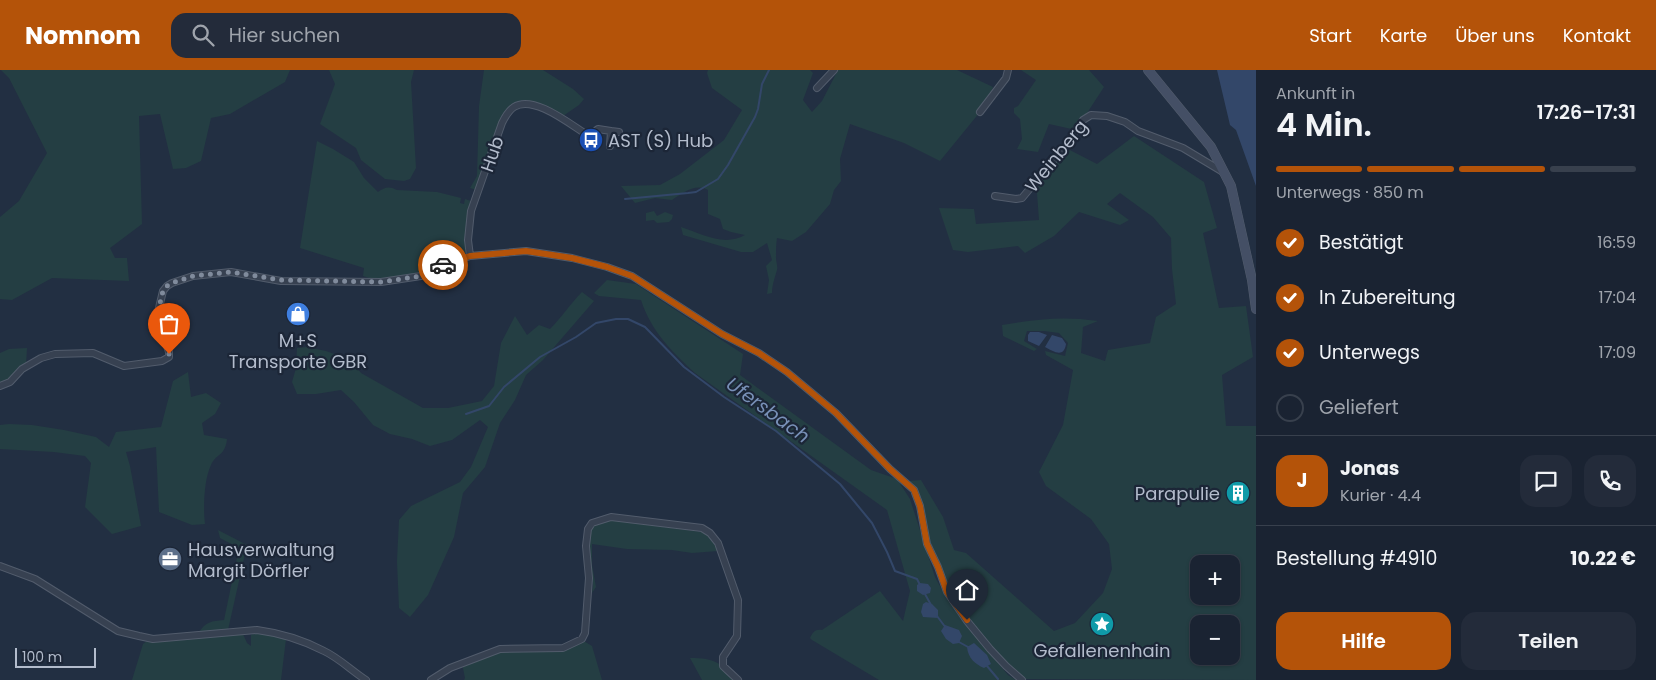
<!DOCTYPE html>
<html lang="de">
<head>
<meta charset="utf-8">
<style>
	:root { --surface:#1a2332; --page:#232b3a; --text:#f1f3f6; --muted:#9fa4ac; --line:#38404d; --accent:#b45309 }
	body { margin:0; font-family:Poppins,sans-serif; background:var(--page); color:var(--text); height:100vh; display:flex; flex-direction:column; font-size:19px; white-space:nowrap }
	* { box-sizing:border-box; margin:0 }
	p { font-size:16px; color:var(--muted) }
	.icon { flex:none; width:28px; height:28px; fill:none; stroke:currentColor; stroke-width:2; stroke-linecap:round; stroke-linejoin:round }
	.map { position:relative; flex:1; overflow:hidden }
	.side { display:flex; flex-direction:column; background:var(--surface); width:400px }
	.side>* { flex:none }
	.controls { position:absolute; left:1190px; top:485px; display:grid; gap:10px }
	.controls a { display:grid; place-items:center; width:50px; height:50px; border-radius:10px; background:var(--surface); box-shadow:0 1px 4px #0004,0 0 0 1px var(--line); font-size:25px }
	.scale { position:absolute; left:15px; bottom:12px; width:81px; box-sizing:border-box; padding-left:5px; border:2px solid #b3bccc; border-top:0; font-size:14px; line-height:18px; white-space:nowrap; color:#b3bccc; -webkit-text-stroke:4px #1c2637; paint-order:stroke }
	.pin { position:absolute; display:grid; place-items:center; width:42px; height:42px; color:#fff; margin:-51px -21px; border-radius:50% 50% 50% 0; rotate:-45deg; box-shadow:0 0 5px #0007 }
	.pin .icon { rotate:45deg }
	.courier { position:absolute; display:grid; place-items:center; width:50px; height:50px; margin:-25px; border:4px solid #b45309; border-radius:50%; background:#fff; color:#222; box-shadow:0 1px 6px #0007 }
	.summary em { font-style:normal; font-weight:600 }
	.summary div { display:flex; flex-direction:column-reverse }
	.summary { display:flex; align-items:center; justify-content:space-between; height:85px; padding:0 20px }
	h1 { font-size:32px; font-weight:600; line-height:38px }
	.bar { display:grid; grid-template-columns:repeat(4,1fr); gap:8px 5px; align-content:center; height:60px; padding:0 20px }
	.bar i { height:6px; border-radius:4px; background:var(--line) }
	.bar .on { background:var(--accent) }
	.bar p { grid-column:span 4 }
	.line { display:flex; align-items:center; gap:12px; padding:0 20px; border-top:1px solid var(--line) }
	.line div { flex:1 }
	.round { display:grid; place-items:center; flex:none; width:52px; height:52px; border-radius:15px; background:var(--page) }
	ol { padding:0 20px; list-style:none }
	li { display:flex; align-items:center; gap:15px; height:55px }
	li p { margin-inline-start:auto }
	li .icon { padding:5px; border-radius:50%; background:var(--accent); color:#fff; stroke-width:4 }
	li:last-child { color:var(--muted) }
	li i { width:28px; height:28px; border:2px solid var(--line); border-radius:50% }
	.button { display:flex; gap:10px; margin-top:auto; padding:10px 20px }
	.button a { flex:1; height:58px; border-radius:15px; background:var(--accent); color:#fff; font-size:20px; font-weight:600; line-height:58px; text-align:center }
	.button a+a { background:var(--page); color:var(--text) }
	header { display:flex; align-items:center; gap:30px; box-sizing:border-box; height:70px; padding:0 25px; background:var(--accent); color:#fff }
	header strong { font-size:24px }
	nav { display:flex; gap:28px; margin-inline-start:auto; font-size:18px }
	.search { width:350px; height:45px; background:var(--page); display:flex; align-items:center; gap:12px; box-sizing:border-box; padding:0 18px; border-radius:15px; color:var(--muted); font-size:19px }
	main { display:flex; flex:1; min-height:0 }
	.map>svg:first-child { display:block }
	.green { fill:#243e43; fill-rule:evenodd }
	.water { fill:#334769 }
	.lines { fill:none; stroke-linecap:round; stroke-linejoin:round }
	.stream { stroke:#334769; stroke-width:2 }
	.street-casing { stroke:#525c6c; stroke-width:8 }
	.secondary-casing { stroke:#525c6c; stroke-width:10 }
	.street { stroke:#374151; stroke-width:6 }
	.secondary { stroke:#444f65; stroke-width:9 }
	.done { stroke:#808b9c; stroke-width:5; stroke-dasharray:0 9 }
	.route { stroke:#b45309; stroke-width:6 }
	.labels { text-anchor:middle; dominant-baseline:central; stroke-width:4.5; stroke-linejoin:round; paint-order:stroke }
	.poi-label { font-size:18px; fill:#b3bccc; stroke:#1c2637; text-anchor:start }
	.street-label { font-size:18px; fill:#b3bccc; stroke:#1c2637 }
	.water-label { font-size:19px; font-style:italic; fill:#7890b7; stroke:#1c2637 }
</style>
</head>
<body>
<header>
<strong>Nomnom</strong>
<div class="search"><svg class="icon" aria-label="search" viewBox="0 0 24 24"><circle cx="10" cy="10" r="6"/><path d="M15 15l6 6"/></svg>Hier suchen</div>
<nav><a>Start</a><a>Karte</a><a>Über uns</a><a>Kontakt</a></nav>
</header>
<main>
<div class="map">
<svg width="1256" height="610" viewBox="0 0 1256 610">
	<rect width="100%" height="100%" fill="#222f42"/>
	<path class="green" d="M1 0H290L285 12 230 44 211 48 201 91 186 98 173 99 160 44 139 46 142 154 110 178 115 188H127L129 211 52 208 12 230 0 229V147L19 131 47 83 9 8Z
		M329 0H414L411 12 416 98 410 109 404 111 385 109 361 90 356 78 320 54 335 14Z
		M484 0H543L573 19 584 29 579 35 563 46 532 31 522 30 506 40 477 120 470 118 477 106 479 36Z
		M708 0H810L813 3 803 30 812 42 822 31 838 0H957L993 17 990 27 980 42 940 91 904 73 850 54 840 89 841 111 834 120 830 134 806 162 792 171 777 168C776 174 776 182 776 188 776 192 778 196 777 200 775 207 772 215 772 223L767 224 769 210 766 196 772 190 767 173 753 182H741L683 165 681 157C702 164 724 177 745 165L731 162 723 159 720 149 708 144V120C695 113 683 123 672 130L655 128 635 133 621 116 660 115 680 104 724 70 742 40 712 18 707 3Z
		M1021 0H1089L1104 17 1076 60 1049 54 1038 82 1017 79 1022 69 1020 49 1014 43V38L1018 36 1036 10Z
		M1134 66 1204 112 1217 158 1203 163 1219 238 1246 236 1253 287 1222 305 1226 356H1256V610L1024 609C999 589 971 555 954 528 944 514 938 495 932 479 924 456 923 431 909 411L921 410 943 447 954 480 966 483 1054 561 1075 553 1103 523 1112 499 1109 474 1091 449 1046 416 1039 402 1063 355 1073 300 1046 285 1045 281 1065 286 1068 273 1059 263 1044 261H1027L1024 271 1037 279 1034 281 1003 266 1002 255C1037 249 1063 246 1098 251L1083 257 1081 283 1105 291 1108 280 1150 273 1156 247 1176 234 1172 199 1171 168 1153 147 1120 123 1107 134 1129 150 1120 155 1079 142 1054 166 1025 183 1018 176 968 182 953 180 939 138 974 139 976 154 1039 150 1036 110 1064 77 1097 94ZM1223 487 1236 494 1235 505 1231 506V526H1199V494H1214ZM1199 554H1231V586H1199Z
		M317 71 333 79 354 92 364 108 378 122C385 117 389 116 397 120L437 122 461 128 460 133 464 134 465 129 471 131 467 183 461 186 436 192 438 197 421 206 381 212 363 206 364 198 300 178Z
		M654 141 657 146 665 142 673 145 672 149 669 152 657 153 654 150 646 151V143Z
		M607 210 636 214 743 284 740 305 871 400 897 409 910 429 935 507 947 529 976 567 1008 605 1016 610H879L812 570 810 568C813 562 815 559 822 560L880 521 903 551 910 521 887 440 695 303C672 282 651 261 641 230L599 226 594 223Z
		M582 222 594 231 543 290 526 305 515 330 500 353 485 397 463 423 454 467 428 525 410 547 399 538 397 491 399 450 411 436 460 412 471 397 488 357 480 350 452 370 430 376 412 369 390 364 373 355 354 332 341 320 316 324H297L292 312 296 298 297 278 307 277 326 281 351 290 361 303 423 338H448L482 331 494 316 501 273 515 246 527 265 539 255 550 259C562 247 570 234 582 222Z
		M27 278 26 295 4 313H0V283L9 279Z
		M188 302 191 327 206 323 221 333 215 344 202 353 204 365 227 369C225 387 216 383 211 395 204 409 203 438 205 454L192 455 159 442 156 377 126 382 130 396 141 456 112 464 85 437 91 393 85 386 54 382 0 379V355L9 354 32 355 64 360 96 367 109 377 116 362 161 357 173 311Z
		M609 450 702 462 710 466 718 481 692 483 672 480 627 479 592 474V495L596 517 592 523 593 515 588 477 589 462 593 455Z
		M218 460 247 475 228 560 199 562C206 552 211 551 224 550L239 478 220 468Z
		M256 563 272 564 286 569 281 610H132L143 574 147 571 196 569 199 567 243 564 247 573 251 576V565Z
		M582 570 592 576 602 610H464L465 608 462 593 500 579 564 578Z
		M690 588C715 588 721 593 738 610H702Z"/>
	<path class="water" d="M1217 0H1256V116L1236 60 1230 55Z
		M1030 262H1039L1047 265 1039 276 1028 271V265Z
		M1052 265 1062 268 1066 274C1064 288 1054 282 1045 277Z
		M1228 486 1235 489V505L1231 506V494H1214L1223 487Z
		M920 513 928 514 931 518 930 523 923 525 917 521V515Z
		M926 532 932 534 938 540V548L923 547 921 542 923 534Z
		M945 555 959 560 962 566 959 573 953 574 946 569 941 561Z
		M974 573 987 585 991 594 984 598C975 594 968 588 967 577Z"/>
	<g class="lines">
		<path class="stream" d="M625 129 688 123 696 122 718 109 728 95 755 47 758 39 762 14 769 0
			M466 344 489 336 504 317 540 287 576 267 596 253 616 249H628L645 257 684 297 724 327 776 361 840 414 872 453 887 482 895 501 917 509 920 515
			M925 524 931 535
			M937 546 946 558
			M959 572 968 577
			M987 596 998 609"/>
		<g class="street-casing">
			<path id="street" d="M817 18 834 0
				M980 42 1006 8 1008 0
				M610 76 611 61 619 62
				M995 126 1016 129 1022 128 1068 73 1083 50 1091 45 1107 46 1125 52 1138 61 1183 78 1223 102
				M470 186 468 170 471 141 502 53C505 47 508 41 514 37 534 24 572 56 589 66L598 59 611 61
				M0 316 10 312 22 299 41 288 55 284 93 283 124 296 162 291 169 287V282L159 252 158 242 163 221 167 216 172 213 193 206 231 202 281 211 381 212 421 206 438 197 470 186 526 181 572 188 607 197 632 206 722 264 759 283 787 302 836 343 890 399 914 420 920 436 927 474 938 497 947 522 967 551 990 579 1006 596 1022 610
				M0 496 35 509 118 561 139 566 153 569 257 560C280 563 303 570 324 581 339 588 352 601 366 610
				M431 610 450 598 500 579 563 578 582 569 585 563 589 508 586 476 588 459 592 453 611 447 702 458 710 463 718 473 738 530 737 566 723 587V596L738 610"/>
		</g>
		<g class="secondary-casing">
			<path id="secondary" d="M1148 0 1211 77 1231 116 1252 210 1256 239"/>
		</g>
		<use href="#street" class="street"/>
		<use href="#secondary" class="secondary"/>
	</g>
	<g class="lines">
		<path class="done" d="M169 284 159 252 158 242 163 221 167 216 172 213 193 206 231 202 281 210 381 212 421 206 443 195"/>
		<path class="route" d="M443 195 470 186 526 181 572 188 607 197 632 206 722 264 759 283 787 302 836 343 890 399 914 420 920 436 927 474 938 497 947 522 967 550"/>
	</g>
	<defs>
		<g id="bus-disc" transform="scale(1.25)"><circle r="9.5" fill="#1a4fb4" stroke="#1c2637"/><path d="M-5-6H5V4H4V6H2V4H-2V6H-4V4H-5ZM-3.5-4V0h7V-4ZM-3.5 1.2v1.5H-2V1.2ZM2 1.2v1.5H3.5V1.2Z" fill="#fff"/></g>
		<g id="shop-disc" transform="scale(1.25)"><circle r="9.5" fill="#3f7fe0" stroke="#1c2637"/><path d="M-5-2.5h2.3a2.7 3.5 0 0 1 5.4 0H5L5.5 6h-11ZM-1.5-2.5h3a1.5 2.3 0 0 0-3 0Z" fill="#fff"/></g>
		<g id="building-disc" transform="scale(1.25)"><circle r="9.5" fill="#0f9aa8" stroke="#1c2637"/><path d="M-4-6H4V6H1V3H-1V6H-4ZM-2.5-4.3h1.7v1.8h-1.7ZM.8-4.3h1.7v1.8H.8ZM-2.5-1h1.7V.8h-1.7ZM.8-1h1.7V.8H.8Z" fill="#fff"/></g>
		<g id="office-disc" transform="scale(1.25)"><circle r="9.5" fill="#5c6f8a" stroke="#1c2637"/><path d="M-6-3h4V-5.5h4V-3h4V5H-6ZM-1-4.5V-3h2v-1.5ZM-6 0V1H6V0Z" fill="#fff"/></g>
		<g id="sight-disc" transform="scale(1.25)"><circle r="9.5" fill="#0f9aa8" stroke="#1c2637"/><path d="M0-6L1.8-2.2L6-1.7L2.9 1.2L3.7 5.4L0 3.3L-3.7 5.4L-2.9 1.2L-6-1.7L-1.8-2.2Z" fill="#fff"/></g>
	</defs>
	<g fill-rule="evenodd">
		<use href="#bus-disc" x="591" y="70"/>
		<use href="#shop-disc" x="298" y="244"/>
		<use href="#building-disc" x="1238" y="423"/>
		<use href="#office-disc" x="170" y="489"/>
		<use href="#sight-disc" x="1102" y="554"/>
	</g>
	<g class="labels">
		<g class="poi-label">
			<text x="608" y="70">AST (S) Hub</text>
			<text x="298" y="270" text-anchor="middle">M+S<tspan x="298" dy="21">Transporte GBR</tspan></text>
			<text x="1220" y="423" text-anchor="end">Parapulie</text>
			<text x="188" y="479">Hausverwaltung<tspan x="188" dy="21">Margit Dörfler</tspan></text>
			<text x="1102" y="580" text-anchor="middle">Gefallenenhain</text>
		</g>
		<g class="street-label">
			<text transform="translate(492 84) rotate(-71)">Hub</text>
			<text transform="translate(1056 86) rotate(-51)">Weinberg</text>
		</g>
		<g class="water-label">
			<text transform="translate(768 340) rotate(36)">Ufersbach</text>
		</g>
	</g>
</svg>
<div class="controls">
<a>+</a>
<a>−</a>
</div>
<div class="scale">100 m</div>
<div class="pin" style="left:169px;top:284px;background:#ea580c"><svg class="icon" aria-label="bag" viewBox="0 0 24 24"><path d="M5 8h14l-1 12H6zM9 8a3 3 0 0 1 6 0"/></svg></div>
<div class="pin" style="left:967px;top:550px;background:#1f2937"><svg class="icon" aria-label="home" viewBox="0 0 24 24"><path d="M3 11l9-7 9 7M6 9v11h12V9"/></svg></div>
<div class="courier" style="left:443px;top:195px"><svg class="icon" aria-label="car" viewBox="0 0 24 24"><path d="M5 17H2v-5l4-1 3-4h7l3 4 3 1v5h-3M9 17h6M6 11h13"/><circle cx="7" cy="17" r="2"/><circle cx="17" cy="17" r="2"/></svg></div>
</div>
<section class="side">
<div class="summary"><div><h1>4 Min.</h1><p>Ankunft in</p></div><em>17:26–17:31</em></div>
<div class="bar"><i class="on"></i><i class="on"></i><i class="on"></i><i></i><p>Unterwegs · 850 m</p></div>
<ol>
<li><svg class="icon" aria-label="check" viewBox="0 0 24 24"><path d="M5 12l5 5 9-10"/></svg>Bestätigt<p>16:59</p></li>
<li><svg class="icon" aria-label="check" viewBox="0 0 24 24"><path d="M5 12l5 5 9-10"/></svg>In Zubereitung<p>17:04</p></li>
<li><svg class="icon" aria-label="check" viewBox="0 0 24 24"><path d="M5 12l5 5 9-10"/></svg>Unterwegs<p>17:09</p></li>
<li><i></i>Geliefert</li>
</ol>
<div class="line" style="height:90px"><b class="round" style="background:var(--accent);color:#fff">J</b><div><b>Jonas</b><p>Kurier · 4.4</p></div><a class="round"><svg class="icon" aria-label="chat" viewBox="0 0 24 24"><path d="M4 5h16v11H9l-5 4z"/></svg></a><a class="round"><svg class="icon" aria-label="phone" viewBox="0 0 24 24"><path d="M5 4h4l2 5-3 2q2 4 5 5l2-3 5 2v4C11 20 4 13 5 4z"/></svg></a></div>
<div class="line" style="height:65px"><div>Bestellung #4910</div><b>10.22 €</b></div>
<div class="button"><a>Hilfe</a><a>Teilen</a></div>
</section>
</main>
</body>
</html>
